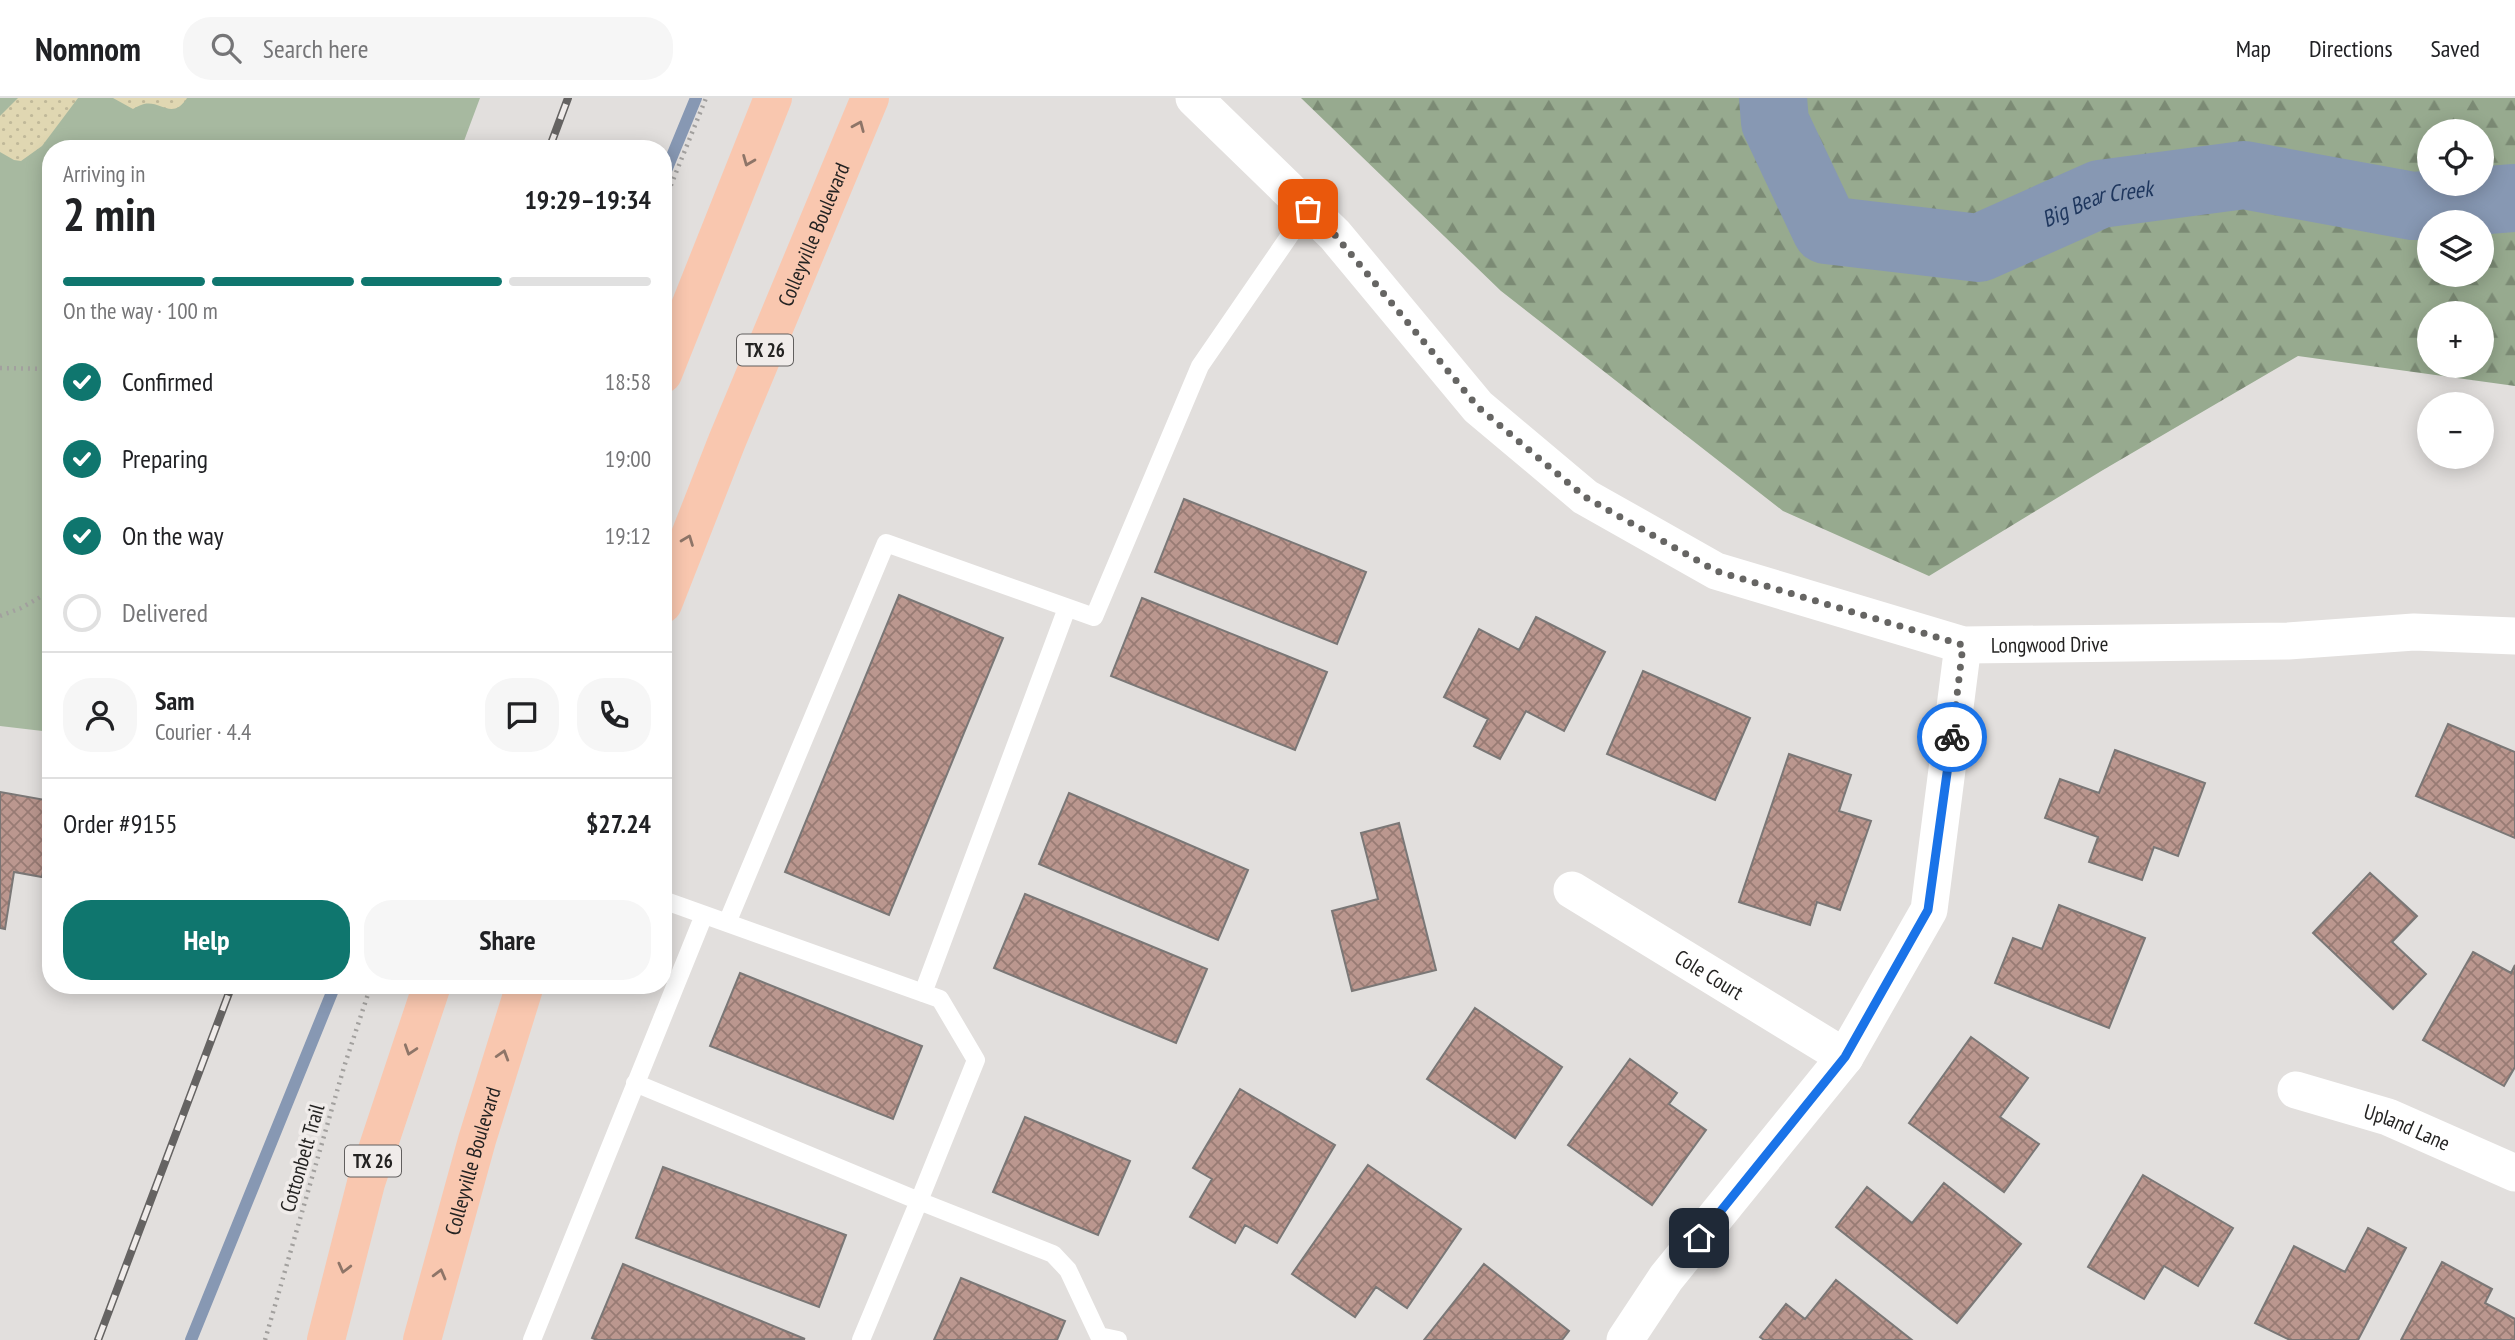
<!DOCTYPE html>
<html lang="en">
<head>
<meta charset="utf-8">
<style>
	:root { --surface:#fff; --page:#f6f6f6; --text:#202124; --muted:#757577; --line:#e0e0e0; --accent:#0f766e }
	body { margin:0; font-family:"PT Sans Narrow",sans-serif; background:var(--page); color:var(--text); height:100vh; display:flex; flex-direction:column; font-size:26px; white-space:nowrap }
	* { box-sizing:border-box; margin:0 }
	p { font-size:23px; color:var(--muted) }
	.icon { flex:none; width:38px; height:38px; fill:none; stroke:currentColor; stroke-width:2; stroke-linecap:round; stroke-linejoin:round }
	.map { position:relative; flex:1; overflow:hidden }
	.side { position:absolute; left:42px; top:42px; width:630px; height:854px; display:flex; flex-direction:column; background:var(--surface); border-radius:28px; box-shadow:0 4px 18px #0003 }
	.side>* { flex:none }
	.tools { position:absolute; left:2417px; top:21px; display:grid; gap:14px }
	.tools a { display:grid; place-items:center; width:77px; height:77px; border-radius:50%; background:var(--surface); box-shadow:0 4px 18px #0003; font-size:35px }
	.pin { position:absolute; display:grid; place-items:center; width:60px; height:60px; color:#fff; margin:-30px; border-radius:14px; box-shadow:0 4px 10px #0006 }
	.courier { position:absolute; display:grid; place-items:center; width:70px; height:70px; margin:-35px; border:5px solid #1a73e8; border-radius:50%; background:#fff; color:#222; box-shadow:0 2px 9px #0007 }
	.head em { font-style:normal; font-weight:700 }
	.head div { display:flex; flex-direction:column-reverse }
	.head { display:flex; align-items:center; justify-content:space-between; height:119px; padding:0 21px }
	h1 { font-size:46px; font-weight:700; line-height:52px }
	.bar { display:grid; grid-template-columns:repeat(4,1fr); gap:10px 7px; align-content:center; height:84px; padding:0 21px }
	.bar i { height:9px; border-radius:5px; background:var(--line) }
	.bar .on { background:var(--accent) }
	.bar p { grid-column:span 4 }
	.line { display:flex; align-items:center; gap:18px; padding:0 21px; border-top:2px solid var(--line) }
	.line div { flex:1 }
	.round { display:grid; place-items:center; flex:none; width:74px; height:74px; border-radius:28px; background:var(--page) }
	ol { padding:0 21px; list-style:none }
	li { display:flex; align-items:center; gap:21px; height:77px }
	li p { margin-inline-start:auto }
	li .icon { padding:7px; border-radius:50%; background:var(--accent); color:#fff; stroke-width:4 }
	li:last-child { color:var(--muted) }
	li i { width:38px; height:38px; border:4px solid var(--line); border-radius:50% }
	.cta { display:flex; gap:14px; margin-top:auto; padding:14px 21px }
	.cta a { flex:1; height:80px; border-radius:28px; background:var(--accent); color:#fff; font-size:28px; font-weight:700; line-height:80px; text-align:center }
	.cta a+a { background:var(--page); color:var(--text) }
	header { display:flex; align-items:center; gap:42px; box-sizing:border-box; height:98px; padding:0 35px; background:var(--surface); border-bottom:2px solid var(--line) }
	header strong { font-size:33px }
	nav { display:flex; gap:38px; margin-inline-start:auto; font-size:24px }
	.search { width:490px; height:63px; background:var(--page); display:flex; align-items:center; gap:18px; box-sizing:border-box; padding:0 24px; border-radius:28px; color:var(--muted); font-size:26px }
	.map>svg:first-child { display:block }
	.green { fill:#a7b9a0 }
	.forest { fill:url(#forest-firs); fill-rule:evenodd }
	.sand { fill:url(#sand-dots) }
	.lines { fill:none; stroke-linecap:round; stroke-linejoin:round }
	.stream { stroke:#8798b3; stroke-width:12 }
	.river { stroke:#8798b3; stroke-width:68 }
	.building { fill:url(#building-cross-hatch); stroke:#7a7776; stroke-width:2 }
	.path { stroke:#a2a09e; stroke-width:4.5; stroke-dasharray:2 5; stroke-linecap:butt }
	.lane { stroke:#fff; stroke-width:18 }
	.street { stroke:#fff; stroke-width:37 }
	.primary { stroke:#f9c7af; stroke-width:38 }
	.rail-casing { stroke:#656362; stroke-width:8 }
	.rail { stroke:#f0ecea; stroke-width:5; stroke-dasharray:16; stroke-linecap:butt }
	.oneway { stroke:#8e7568 }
	.done { stroke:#666563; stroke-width:7; stroke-dasharray:0 12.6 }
	.route { stroke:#1a73e8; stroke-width:9 }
	.labels { text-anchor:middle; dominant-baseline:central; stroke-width:7; stroke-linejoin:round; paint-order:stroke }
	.shield { fill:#f0ecea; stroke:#615f5e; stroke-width:2 }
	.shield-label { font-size:19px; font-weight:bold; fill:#242322 }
	.street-label { font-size:21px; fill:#242322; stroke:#f0ecea }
	.water-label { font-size:23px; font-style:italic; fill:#1e365d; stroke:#f0ecea }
</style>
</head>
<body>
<header>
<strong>Nomnom</strong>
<div class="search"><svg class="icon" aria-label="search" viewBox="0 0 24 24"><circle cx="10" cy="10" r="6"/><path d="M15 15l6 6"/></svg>Search here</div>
<nav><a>Map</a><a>Directions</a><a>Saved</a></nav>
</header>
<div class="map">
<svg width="2515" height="1242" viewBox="0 0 2515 1242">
	<defs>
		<pattern id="forest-firs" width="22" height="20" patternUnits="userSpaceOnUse" patternTransform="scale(1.75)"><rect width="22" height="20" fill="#97aa8f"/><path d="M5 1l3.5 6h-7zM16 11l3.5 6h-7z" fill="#7b8a74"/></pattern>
		<pattern id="sand-dots" width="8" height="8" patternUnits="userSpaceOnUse" patternTransform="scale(1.75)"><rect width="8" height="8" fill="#e0d7b2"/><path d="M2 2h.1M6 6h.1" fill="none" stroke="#c0b899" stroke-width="1.8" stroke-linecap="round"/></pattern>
		<pattern id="building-cross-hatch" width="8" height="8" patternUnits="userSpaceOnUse" patternTransform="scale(1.75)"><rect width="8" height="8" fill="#bb978f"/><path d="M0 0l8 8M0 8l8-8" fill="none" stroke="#987b74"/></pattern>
	</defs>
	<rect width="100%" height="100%" fill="#e2dfdd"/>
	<path class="green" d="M0 0H480L461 51H51V634L0 628Z"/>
	<path class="forest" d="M1301 0H2515V288L2298 258 2103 372 1929 478 1783 413 1501 193ZM2429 33H2482V86H2429ZM2429 124H2482V177H2429ZM2429 215H2482V268H2429Z"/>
	<path class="sand" d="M18 0H78L42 48 21 63 14 62 0 54V18Z
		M113 0H187C172 23 161 2 144 6 140 7 136 9 133 11Z"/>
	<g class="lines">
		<path class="stream" d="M663 80 696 0
			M191 1242 335 887"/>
		<path class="river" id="s1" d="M1773 0 1775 24 1826 132 1979 150 2100 96 2244 77 2413 108 2515 100"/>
	</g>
	<path class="building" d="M1184 401 1366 474 1337 546 1155 474Z
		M899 497 1003 540 889 817 785 774Z
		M1142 500 1327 574 1295 652 1111 578Z
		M1536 519 1605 554 1564 633 1526 613 1500 661 1474 648 1488 621 1444 599 1479 531 1519 552Z
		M1643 573 1750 620 1715 702 1607 656Z
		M2448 626 2515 654V740L2416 698Z
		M2115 652 2205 685 2178 758 2154 749 2142 782 2089 764 2098 739 2045 720 2060 681 2099 695Z
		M1789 656 1851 677 1839 713 1871 723 1840 812 1817 804 1810 827 1739 804Z
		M0 694 51 703V728L42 779 14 774 5 831 0 830Z
		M1069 695 1248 772 1218 842 1039 766Z
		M1399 725 1436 872 1352 893 1332 813 1378 801 1361 735Z
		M2370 775 2417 818 2392 844 2426 876 2393 911 2313 835Z
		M1025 796 1207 871 1176 945 994 870Z
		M2059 807 2145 840 2109 930 1995 885 2013 840 2042 851Z
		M2473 854 2511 875 2515 867V969L2504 988 2423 942Z
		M740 875 922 948 893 1021 710 948Z
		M1475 910 1562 969 1515 1040 1427 981Z
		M1971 939 2028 980 2000 1019 2039 1046 2004 1094 1909 1025Z
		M1630 961 1677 995 1669 1006 1706 1032 1652 1107 1568 1047Z
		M1240 991 1335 1047 1277 1145 1245 1127 1235 1145 1190 1119 1212 1081 1193 1070Z
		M1025 1019 1130 1063 1098 1137 993 1094Z
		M1368 1067 1461 1131 1407 1210 1376 1189 1355 1219 1292 1176Z
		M663 1069 846 1137 819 1209 636 1140Z
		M2143 1077 2233 1130 2198 1188 2164 1168 2144 1201 2088 1169Z
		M1944 1085 2021 1146 1957 1225 1836 1129 1867 1089 1912 1125Z
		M2368 1130 2406 1150 2358 1242H2290L2255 1225 2294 1148 2345 1174Z
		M2442 1164 2492 1191 2485 1205 2515 1221V1242H2401Z
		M623 1166 805 1241 597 1242 592 1240Z
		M1484 1166 1569 1233 1562 1242H1424Z
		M961 1180 1065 1223 1057 1242H934Z
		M1836 1182 1912 1242H1764L1760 1239 1786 1206 1805 1221Z"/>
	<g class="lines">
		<path class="path" d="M663 107 706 0
			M0 270 51 271
			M0 518 21 510 51 493
			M265 1242 344 969 371 887"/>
		<path class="lane" d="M727 825 886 445 1094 519 1200 268 1308 111
			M923 895 1067 510
			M635 985 919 1103 976 962 940 901 663 802
			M532 1242 704 817
			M861 1242 919 1103 1053 1156 1068 1172 1099 1238 1118 1242"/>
		<g class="street">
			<path id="s2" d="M1194 0 1335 137 1478 309 1585 399 1716 473 1963 547 2288 543 2414 534 2515 538"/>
			<path id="s3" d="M1572 792 1845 959"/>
			<path id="s4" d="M2296 992 2388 1019 2515 1075"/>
			<path d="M1625 1242 1666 1180 1845 959 1929 812 1963 547"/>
		</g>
		<g class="primary">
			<path d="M663 276 773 0"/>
			<path id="s5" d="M663 506 727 343 870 0"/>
			<path d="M326 1242 366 1085 432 887"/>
			<path id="s6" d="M422 1242 477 1042 525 887"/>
		</g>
		<g class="rail-casing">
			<path id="rail" d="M549 51 568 0
				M98 1242 232 887"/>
		</g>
		<use href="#rail" class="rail"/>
	</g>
	<defs><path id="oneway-chevron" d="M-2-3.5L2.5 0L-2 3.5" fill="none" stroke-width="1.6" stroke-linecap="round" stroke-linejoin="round" transform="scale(1.75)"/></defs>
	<g class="oneway">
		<use href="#oneway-chevron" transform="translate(859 28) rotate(-67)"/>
		<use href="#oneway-chevron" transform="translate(748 63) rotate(112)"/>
		<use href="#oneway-chevron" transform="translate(688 442) rotate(-69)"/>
		<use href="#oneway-chevron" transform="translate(410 952) rotate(108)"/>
		<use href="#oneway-chevron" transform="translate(503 957) rotate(-73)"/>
		<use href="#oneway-chevron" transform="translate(344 1170) rotate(104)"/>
		<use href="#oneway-chevron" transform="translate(440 1176) rotate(-75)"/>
	</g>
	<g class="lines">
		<path class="done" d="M1308 111 1335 137 1478 309 1585 399 1716 473 1963 547 1952 639"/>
		<path class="route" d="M1699 1140 1845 959 1928 812 1952 639"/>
	</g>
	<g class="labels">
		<g class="shield">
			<rect x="737" y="236.5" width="56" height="31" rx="5"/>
			<rect x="345" y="1047.5" width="56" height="31" rx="5"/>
		</g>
		<g class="shield-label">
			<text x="765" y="252">TX 26</text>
			<text x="373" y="1063">TX 26</text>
		</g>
		<g class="street-label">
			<text stroke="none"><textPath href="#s5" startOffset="399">Colleyville Boulevard</textPath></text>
			<text stroke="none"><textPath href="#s2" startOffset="1055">Longwood Drive</textPath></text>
			<text stroke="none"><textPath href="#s3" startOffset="161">Cole Court</textPath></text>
			<text stroke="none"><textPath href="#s4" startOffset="117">Upland Lane</textPath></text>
			<text transform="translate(302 1060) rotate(-74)">Cottonbelt Trail</text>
			<text stroke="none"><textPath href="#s6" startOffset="186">Colleyville Boulevard</textPath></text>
		</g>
		<g class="water-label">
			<text stroke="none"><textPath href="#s1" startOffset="425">Big Bear Creek</textPath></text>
		</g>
	</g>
</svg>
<div class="tools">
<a><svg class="icon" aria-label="locate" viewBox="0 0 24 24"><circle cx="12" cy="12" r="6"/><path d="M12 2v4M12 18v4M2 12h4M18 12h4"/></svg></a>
<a><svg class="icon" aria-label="layers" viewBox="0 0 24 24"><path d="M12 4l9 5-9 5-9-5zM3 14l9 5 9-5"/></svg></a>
<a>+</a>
<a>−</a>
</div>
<div class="pin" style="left:1308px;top:111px;background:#ea580c"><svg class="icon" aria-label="bag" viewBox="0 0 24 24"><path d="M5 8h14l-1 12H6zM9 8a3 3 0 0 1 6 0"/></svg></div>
<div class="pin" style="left:1699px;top:1140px;background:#1f2937"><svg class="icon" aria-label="home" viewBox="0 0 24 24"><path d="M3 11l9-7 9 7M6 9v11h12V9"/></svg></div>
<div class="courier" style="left:1952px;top:639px"><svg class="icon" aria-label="bike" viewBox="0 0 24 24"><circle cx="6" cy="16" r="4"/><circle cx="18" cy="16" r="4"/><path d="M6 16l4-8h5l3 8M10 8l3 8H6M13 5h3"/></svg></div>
<section class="side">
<div class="head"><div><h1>2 min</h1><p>Arriving in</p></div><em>19:29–19:34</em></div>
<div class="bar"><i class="on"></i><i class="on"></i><i class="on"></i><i></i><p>On the way · 100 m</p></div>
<ol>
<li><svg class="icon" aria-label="check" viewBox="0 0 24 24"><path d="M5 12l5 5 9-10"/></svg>Confirmed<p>18:58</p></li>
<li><svg class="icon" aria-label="check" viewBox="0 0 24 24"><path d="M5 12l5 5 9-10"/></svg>Preparing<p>19:00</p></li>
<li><svg class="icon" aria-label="check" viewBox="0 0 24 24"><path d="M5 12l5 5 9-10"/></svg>On the way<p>19:12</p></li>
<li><i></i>Delivered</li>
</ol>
<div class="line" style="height:126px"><a class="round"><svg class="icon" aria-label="person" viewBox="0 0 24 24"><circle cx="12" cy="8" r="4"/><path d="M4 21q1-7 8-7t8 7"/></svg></a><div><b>Sam</b><p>Courier · 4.4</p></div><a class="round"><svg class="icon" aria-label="chat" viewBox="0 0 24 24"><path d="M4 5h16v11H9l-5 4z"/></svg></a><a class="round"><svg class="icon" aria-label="phone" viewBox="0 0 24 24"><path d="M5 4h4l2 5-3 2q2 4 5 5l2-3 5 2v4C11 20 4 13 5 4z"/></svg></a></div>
<div class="line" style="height:91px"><div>Order #9155</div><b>$27.24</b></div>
<div class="cta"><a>Help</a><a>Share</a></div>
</section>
</div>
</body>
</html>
